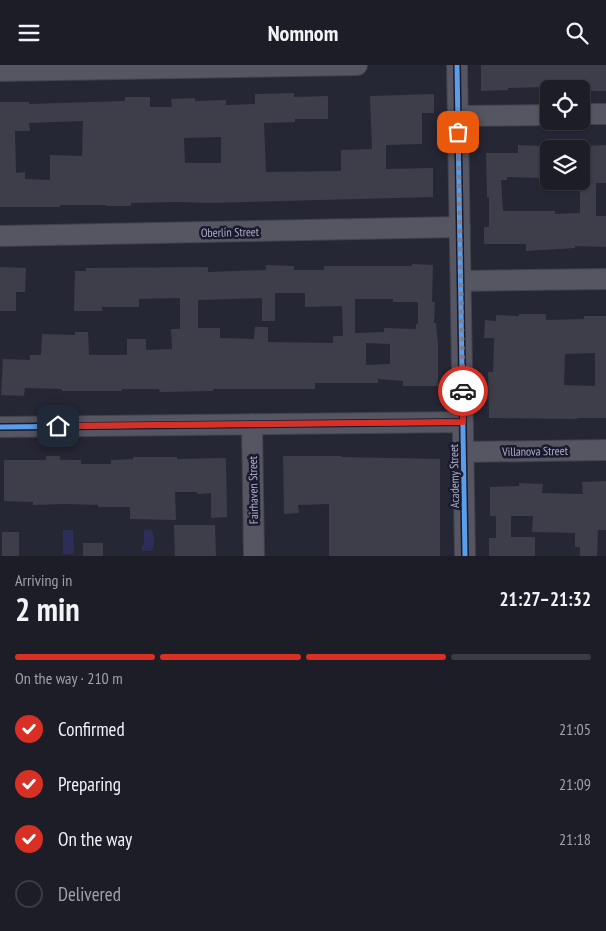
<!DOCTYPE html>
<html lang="en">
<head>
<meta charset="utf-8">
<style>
	:root { --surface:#1c1d27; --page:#292a33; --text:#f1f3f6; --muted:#a0a2a7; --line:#3a3b44; --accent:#d93025 }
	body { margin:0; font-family:"PT Sans Narrow",sans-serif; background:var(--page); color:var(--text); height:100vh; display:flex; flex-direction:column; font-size:19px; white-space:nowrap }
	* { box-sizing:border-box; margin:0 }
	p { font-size:16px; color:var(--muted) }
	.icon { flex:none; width:28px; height:28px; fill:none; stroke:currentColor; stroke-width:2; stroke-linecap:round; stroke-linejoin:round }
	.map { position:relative; height:491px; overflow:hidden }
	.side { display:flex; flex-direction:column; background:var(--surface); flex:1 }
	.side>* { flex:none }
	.fabs { position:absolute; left:540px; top:15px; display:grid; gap:10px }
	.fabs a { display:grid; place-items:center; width:50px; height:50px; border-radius:8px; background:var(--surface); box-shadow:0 1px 4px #0004,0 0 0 1px var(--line); font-size:25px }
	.pin { position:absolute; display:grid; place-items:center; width:42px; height:42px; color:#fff; margin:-21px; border-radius:10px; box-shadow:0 2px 8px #0006 }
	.courier { position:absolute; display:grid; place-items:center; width:50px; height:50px; margin:-25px; border:4px solid #d93025; border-radius:50%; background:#fff; color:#222; box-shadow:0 1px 6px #0007 }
	.headline em { font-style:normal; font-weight:800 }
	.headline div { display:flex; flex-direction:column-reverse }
	.headline { display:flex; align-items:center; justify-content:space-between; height:85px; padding:0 15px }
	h1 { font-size:32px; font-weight:800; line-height:38px }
	.bar { display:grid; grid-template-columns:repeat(4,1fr); gap:8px 5px; align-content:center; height:60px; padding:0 15px }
	.bar i { height:6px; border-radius:4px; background:var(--line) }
	.bar .on { background:var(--accent) }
	.bar p { grid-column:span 4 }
	ol { padding:0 15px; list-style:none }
	li { display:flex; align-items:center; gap:15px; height:55px }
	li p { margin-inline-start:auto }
	li .icon { padding:5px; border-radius:50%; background:var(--accent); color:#fff; stroke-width:4 }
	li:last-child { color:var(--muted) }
	li i { width:28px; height:28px; border:2px solid var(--line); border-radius:50% }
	header { display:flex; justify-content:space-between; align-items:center; height:65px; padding:0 15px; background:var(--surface); font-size:22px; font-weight:800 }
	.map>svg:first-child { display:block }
	.water { fill:#2d2e58 }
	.building { fill:#3e3e4a; fill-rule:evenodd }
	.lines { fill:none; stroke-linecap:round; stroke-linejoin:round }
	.minor-casing { stroke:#40414b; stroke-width:22 }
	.minor { stroke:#565662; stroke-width:20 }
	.cycleway-casing { stroke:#1a1a2f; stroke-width:8 }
	.cycleway { stroke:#5a9eea; stroke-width:5 }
	.done { stroke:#7f7f94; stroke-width:5; stroke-dasharray:0 9 }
	.route { stroke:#d93025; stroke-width:6 }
	.labels { text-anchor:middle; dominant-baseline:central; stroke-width:5; stroke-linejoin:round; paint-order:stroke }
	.street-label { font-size:12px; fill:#afafc7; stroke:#1a1a2f }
</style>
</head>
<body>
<header><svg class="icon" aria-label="menu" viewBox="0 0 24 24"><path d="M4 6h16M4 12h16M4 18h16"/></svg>Nomnom<svg class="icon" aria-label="search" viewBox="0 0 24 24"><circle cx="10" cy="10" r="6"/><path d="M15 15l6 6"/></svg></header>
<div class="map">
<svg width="606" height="491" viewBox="0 0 606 491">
	<rect width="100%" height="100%" fill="#262734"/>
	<path class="water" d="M151 464C155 471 156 479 151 486H142V481L144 479V465Z
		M63 465H73L74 489H63Z"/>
	<path class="building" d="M481 0H606V26H581V24H548V22L508 23V25L481 26Z
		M294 28V32L328 31V54H295V57L264 58 266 107 341 106V85L372 84 370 31 434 29V48H422V79L386 80V104L433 103V132L209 138 178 137 131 138V141H106V140H60V142H0V37H29V39L125 36V32H150V42H172L171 34 195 33V36L226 35V40L255 39V29ZM83 56 82 91 50 90V115L25 114V107L16 108 15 66H30L29 58ZM221 72V98H185L184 73Z
		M518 80 543 81 541 113 507 112V115H501L503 146H555V149L580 148V116H586L585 81 606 80V118H596V151H606V182L575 181V183L526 186V179H484V162H489V132H487L486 88H518Z
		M412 199 433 200 432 237H435L434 258H436L438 280V321H403V316L378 314V318H315V324H213V326L160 327 159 324H122V326H62V324L25 323 24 331 1 330 3 294 30 295V290H41L42 269 75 270V267H88L89 290H127V274H146V285L172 284 171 264H180V233L139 234V242H102V246H74L75 206H86V203L208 202V207L266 205V200L294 201V205H324V201H412ZM275 228H305V242L342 241 343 271H333V278L268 277V262H255L254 274 220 273V263H198V235L262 233V256H275ZM355 234H393V237H418V259H416V264L384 263V267L355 268ZM366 278 390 279V299L366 300Z
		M0 202 26 203 25 227H16V246H0Z
		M519 249H546V255L584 254V251H606V353H577V354L489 353 488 307H493L494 273H484L485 255 496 256V250L519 251ZM595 288V321L564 320 565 289Z
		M46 391H60V395H81V399H111V395L133 394V392H177V394L226 393 227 452 211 453V428L197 429V427H175L176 455 130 454V442H98V440L66 439 33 440V437L4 436V395H46Z
		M283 391H341V392L440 394V491H329V439L298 440 299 448 284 449Z
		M606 416V465H598L597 491H580V482H575V468L532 467 533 451H511V472H535V491H489V473H496V451H490V422L519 421V418L543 419 542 428 583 429 582 417Z
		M174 460H215L216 491H175Z
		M2 467H19V491H2Z
		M83 478H103V491H83Z"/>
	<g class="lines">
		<g class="minor-casing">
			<path id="minor" d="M457 0 465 491
				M0 6 357 0
				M581 49H606
				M458 51 549 50
				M0 171 460 162
				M461 216 606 214
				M252 359 254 491
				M0 362 463 357
				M464 387 606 385"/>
		</g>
		<use href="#minor" class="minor"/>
		<g class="cycleway-casing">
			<path id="cycleway" d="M457 0 465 491
				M0 362 463 357"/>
		</g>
		<use href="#cycleway" class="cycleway"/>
	</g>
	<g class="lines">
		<path class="done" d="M458 67 463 326"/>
		<path class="route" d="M58 361 463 357V326"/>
	</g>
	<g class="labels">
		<g class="street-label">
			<text transform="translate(230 167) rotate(-1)">Oberlin Street</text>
			<text transform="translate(535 386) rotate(-1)">Villanova Street</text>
			<text transform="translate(454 411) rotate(-91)">Academy Street</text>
			<text transform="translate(253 425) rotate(-91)">Fairhaven Street</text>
		</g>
	</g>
</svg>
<div class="fabs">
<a><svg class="icon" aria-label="locate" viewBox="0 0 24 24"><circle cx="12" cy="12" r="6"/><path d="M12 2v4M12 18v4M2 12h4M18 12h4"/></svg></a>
<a><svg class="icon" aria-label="layers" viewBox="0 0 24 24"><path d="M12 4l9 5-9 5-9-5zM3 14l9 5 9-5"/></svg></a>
</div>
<div class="pin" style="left:458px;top:67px;background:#ea580c"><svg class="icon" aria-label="bag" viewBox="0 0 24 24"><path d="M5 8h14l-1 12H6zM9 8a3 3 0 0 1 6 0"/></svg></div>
<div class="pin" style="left:58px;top:361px;background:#1f2937"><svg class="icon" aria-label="home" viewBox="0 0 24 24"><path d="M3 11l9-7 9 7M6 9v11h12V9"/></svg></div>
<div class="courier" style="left:463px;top:326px"><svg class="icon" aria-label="car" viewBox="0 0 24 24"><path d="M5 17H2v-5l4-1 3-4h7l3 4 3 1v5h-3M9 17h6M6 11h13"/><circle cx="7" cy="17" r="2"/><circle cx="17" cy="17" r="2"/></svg></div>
</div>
<section class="side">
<div class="headline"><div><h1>2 min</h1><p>Arriving in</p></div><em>21:27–21:32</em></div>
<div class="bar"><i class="on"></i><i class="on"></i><i class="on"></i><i></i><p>On the way · 210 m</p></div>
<ol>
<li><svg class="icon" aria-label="check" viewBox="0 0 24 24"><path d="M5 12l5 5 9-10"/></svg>Confirmed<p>21:05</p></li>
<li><svg class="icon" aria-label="check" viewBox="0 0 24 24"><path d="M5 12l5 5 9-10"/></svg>Preparing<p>21:09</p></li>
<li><svg class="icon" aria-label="check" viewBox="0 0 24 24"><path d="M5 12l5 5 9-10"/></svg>On the way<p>21:18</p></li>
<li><i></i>Delivered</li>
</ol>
</section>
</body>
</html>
